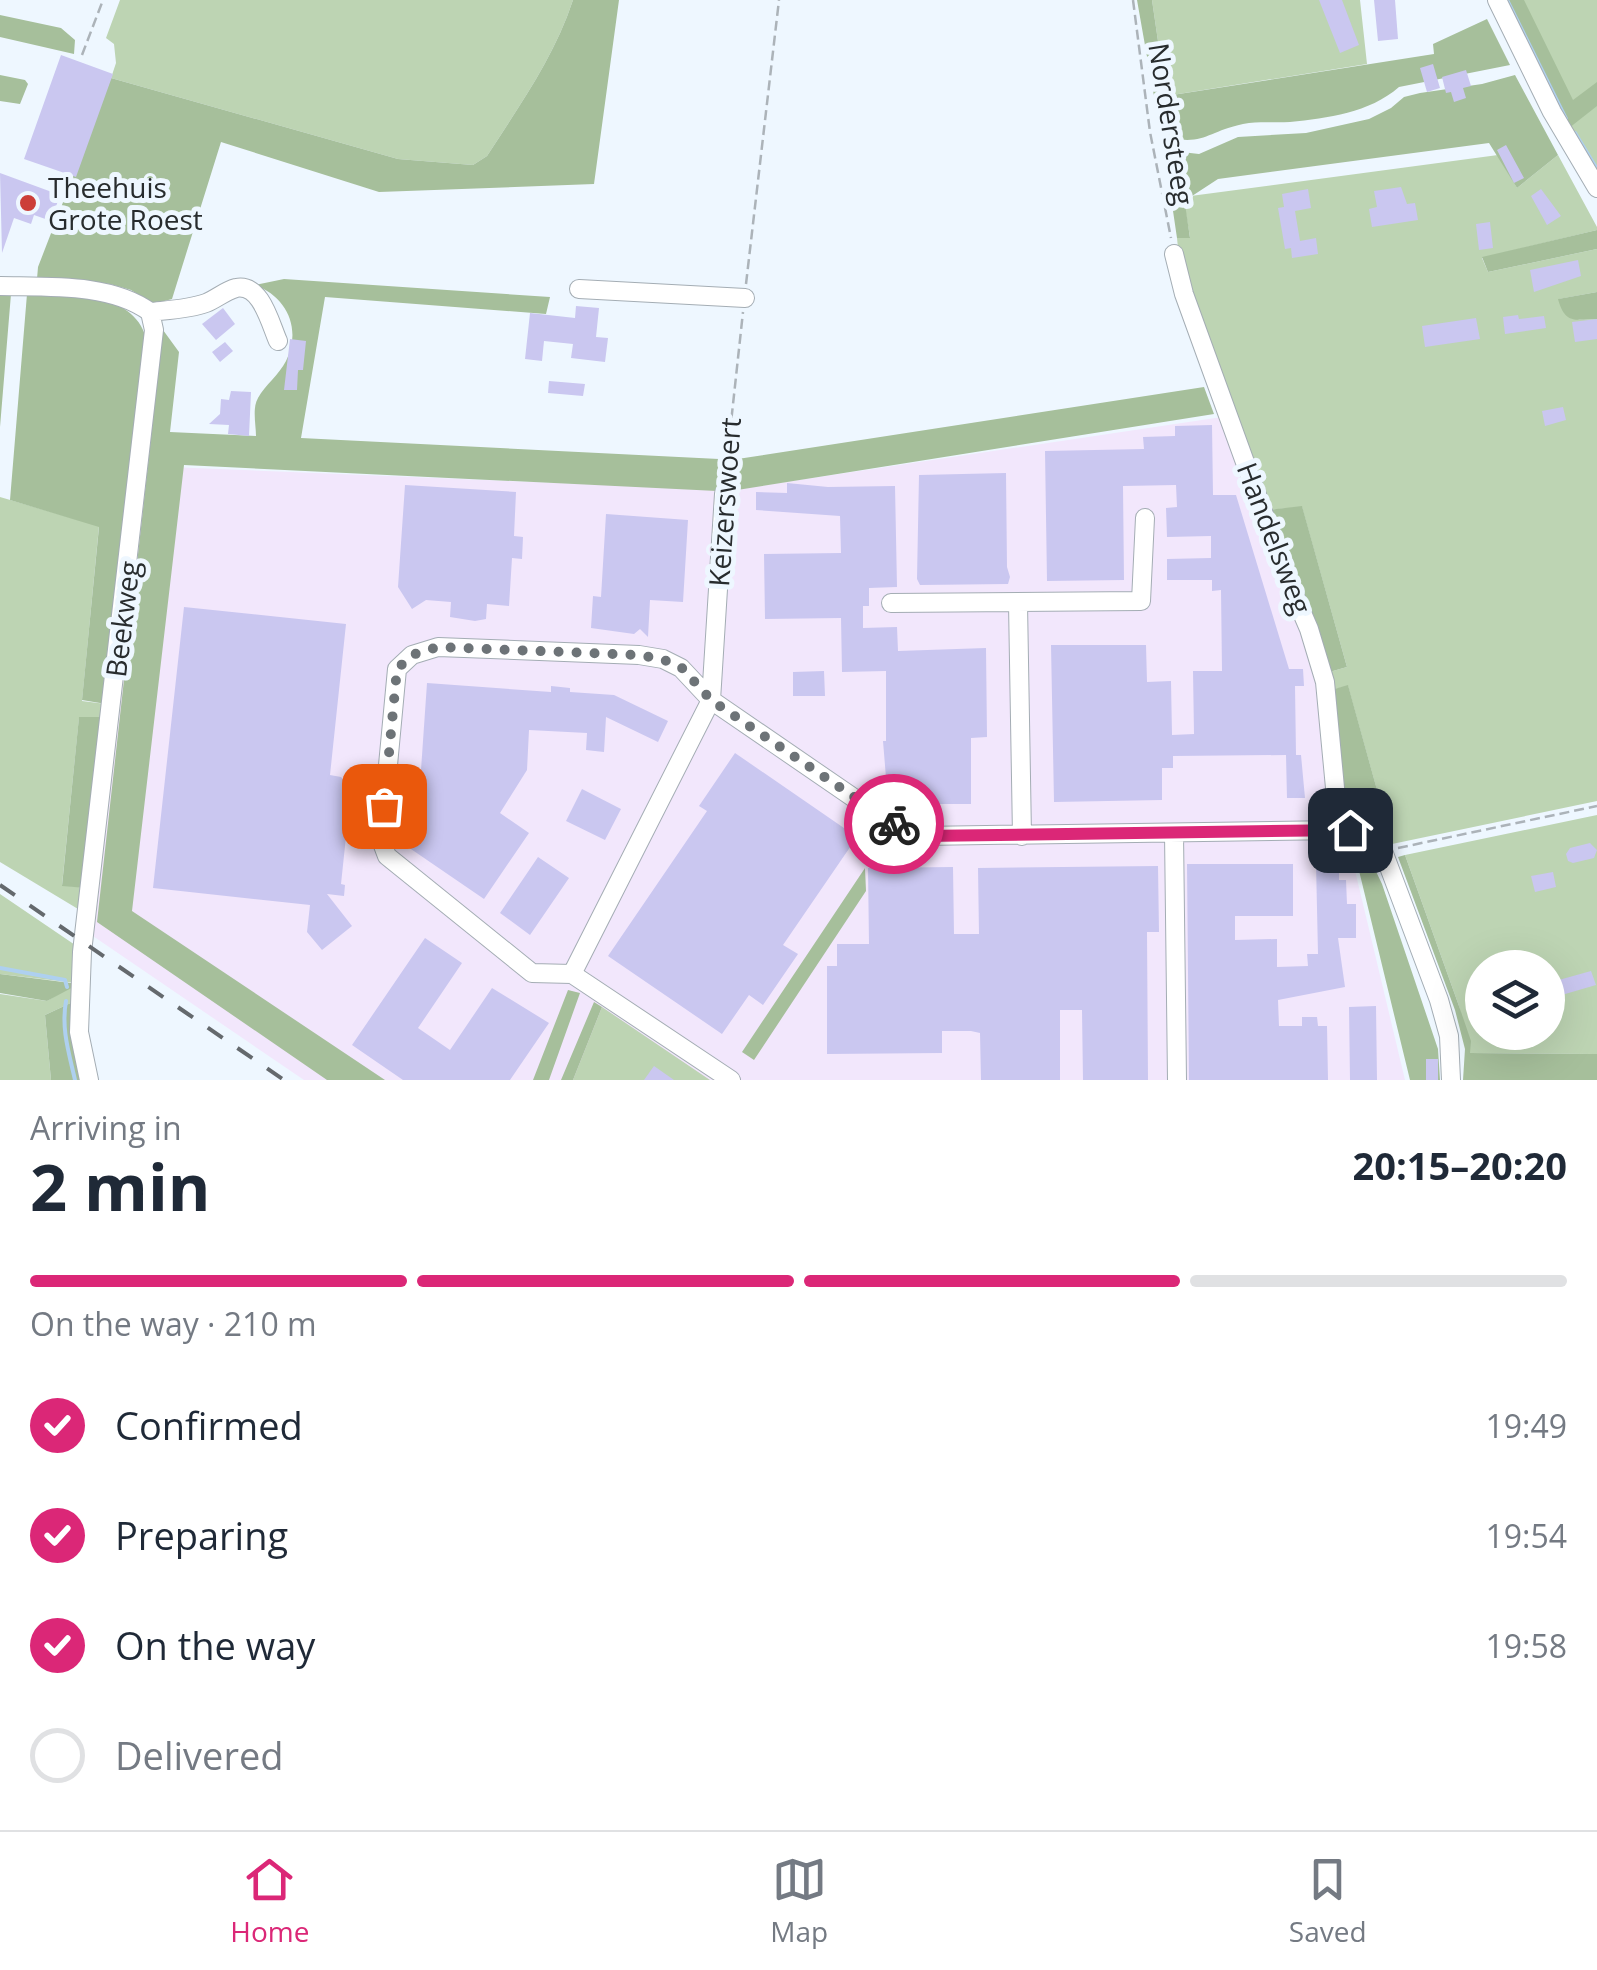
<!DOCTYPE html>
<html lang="en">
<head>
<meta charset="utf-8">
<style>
	:root { --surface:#fff; --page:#f6f6f7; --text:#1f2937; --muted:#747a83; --line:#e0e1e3; --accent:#db2777 }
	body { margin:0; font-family:"Open Sans",sans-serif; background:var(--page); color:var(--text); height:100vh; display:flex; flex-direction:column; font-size:38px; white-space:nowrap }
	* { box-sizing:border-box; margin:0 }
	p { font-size:32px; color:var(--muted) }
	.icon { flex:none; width:55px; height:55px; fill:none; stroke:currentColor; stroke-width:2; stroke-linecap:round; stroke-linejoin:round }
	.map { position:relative; height:1080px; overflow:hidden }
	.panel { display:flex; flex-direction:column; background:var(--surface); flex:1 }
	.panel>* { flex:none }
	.fabs { position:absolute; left:1465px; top:950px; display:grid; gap:20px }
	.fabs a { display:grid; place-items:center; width:100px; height:100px; border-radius:50%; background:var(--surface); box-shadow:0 10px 40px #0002; font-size:50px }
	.pin { position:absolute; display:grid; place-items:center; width:85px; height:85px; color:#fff; margin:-42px; border-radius:20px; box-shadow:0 5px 15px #0006 }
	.courier { position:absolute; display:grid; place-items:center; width:100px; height:100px; margin:-50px; border:8px solid #db2777; border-radius:50%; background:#fff; color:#222; box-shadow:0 2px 12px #0007 }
	.summary em { font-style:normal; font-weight:700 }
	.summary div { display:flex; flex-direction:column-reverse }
	.summary { display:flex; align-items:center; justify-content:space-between; height:170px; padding:0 30px }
	h1 { font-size:65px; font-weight:700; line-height:75px }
	.bar { display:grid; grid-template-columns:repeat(4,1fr); gap:15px 10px; align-content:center; height:120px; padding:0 30px }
	.bar i { height:12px; border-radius:8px; background:var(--line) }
	.bar .current { background:var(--accent) }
	.bar p { grid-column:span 4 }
	ol { padding:0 30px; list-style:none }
	li { display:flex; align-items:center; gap:30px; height:110px }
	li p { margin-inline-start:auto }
	li .icon { padding:10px; border-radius:50%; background:var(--accent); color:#fff; stroke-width:4 }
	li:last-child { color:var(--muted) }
	li i { width:55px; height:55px; border:5px solid var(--line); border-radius:50% }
	.menu { display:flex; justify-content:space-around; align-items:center; height:140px; border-top:2px solid var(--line); background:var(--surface); font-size:28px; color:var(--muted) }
	.menu a { display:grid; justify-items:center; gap:5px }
	.menu .current { color:var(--accent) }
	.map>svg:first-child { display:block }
	.industrial { fill:#f2e7fc }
	.green { fill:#bdd4b3; fill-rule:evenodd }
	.forest { fill:#a6bf9b }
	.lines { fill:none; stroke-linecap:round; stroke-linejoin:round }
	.stream { stroke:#aed0f0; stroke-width:4 }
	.building { fill:#cac7f0 }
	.minor-casing { stroke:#a4adb4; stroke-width:20 }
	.path { stroke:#acb3b9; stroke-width:2.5; stroke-dasharray:10 5; stroke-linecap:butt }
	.minor { stroke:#fff; stroke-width:18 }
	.rail { stroke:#64696d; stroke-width:4; stroke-dasharray:18 18; stroke-linecap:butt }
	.done { stroke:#6d7377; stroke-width:10; stroke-dasharray:0 18 }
	.route { stroke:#db2777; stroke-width:12 }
	.poi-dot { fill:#cc3e38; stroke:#eef7ff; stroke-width:4 }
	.labels { text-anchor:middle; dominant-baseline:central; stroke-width:10; stroke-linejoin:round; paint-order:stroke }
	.street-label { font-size:28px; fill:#282c2e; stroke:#eef7ff }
	.poi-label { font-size:28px; fill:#282c2e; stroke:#eef7ff; text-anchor:start }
</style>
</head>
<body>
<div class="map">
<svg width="1597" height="1080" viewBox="0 0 1597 1080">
	<rect width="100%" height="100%" fill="#eef7ff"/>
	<path class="industrial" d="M1222 417 1321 690 1342 816 1405 1080H304L90 934 144 466 731 490Z"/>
	<path class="green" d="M120 0H573C554 58 519 106 487 156L473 165 398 159 111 78 116 63 114 44 106 38Z
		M1152 0H1360L1367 64 1166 96Z
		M1504 0H1597V179Z
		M1498 155 1517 188 1558 155 1597 227V230L1482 258 1488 272 1597 249V292L1559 299 1579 320 1597 319V801L1392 844 1348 686 1331 690 1326 673 1347 667 1302 507 1267 510 1179 258 1177 238 1190 237 1183 197Z
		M0 497 99 526 82 701 106 704 105 717 79 718 62 885 86 888 83 912 0 862Z
		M1597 815V1054L1470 1053 1459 1006 1405 855ZM1482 968H1548V1032H1482Z
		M0 894 81 949 77 1000 45 1015 51 1080H0V994L47 1001 76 983 0 974Z
		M602 1007 710 1080H573Z"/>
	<path class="forest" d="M573 0H619L594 184 379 192 221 142 172 299 153 304 131 290 110 284 37 279 38 267 111 78 398 159 473 165 487 156C519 106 554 58 573 0Z
		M1137 0H1152L1166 96 1434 54 1433 44 1487 19 1510 65 1399 87C1369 113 1328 118 1290 122 1274 123 1259 121 1243 124 1205 132 1205 147 1161 136Z
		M1503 0H1524L1573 100 1597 82V106L1569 128Z
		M0 15 61 28 75 40 74 54 0 37Z
		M0 75 25 80 28 84 20 104 0 101Z
		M1515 75 1558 155 1517 188 1489 143 1218 179 1192 196 1184 197 1190 238H1177L1164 150 1199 154 1238 137 1306 133 1369 119 1391 108 1404 97 1420 93 1482 84Z
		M1597 230V249L1488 272 1482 257Z
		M284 279 550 297 546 314 325 297 301 438 719 459 717 491 184 465 132 911 385 1080H327L97 922 163 330 179 352 170 432 256 436C256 425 252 408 258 398 265 385 279 375 286 361 302 329 287 297 255 285Z
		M1597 292V319C1574 320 1565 324 1558 299Z
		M0 294H11L0 427Z
		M27 294C66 295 133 290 146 338L106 704 82 700 99 527 10 500Z
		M1204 387 1214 414 731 491V460Z
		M1302 506 1347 667 1326 673 1267 510Z
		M1348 685 1392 844 1363 825 1349 823 1331 690Z
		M79 717H105L86 888 62 886Z
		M1353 846 1371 861 1382 884 1438 1049 1440 1080H1410Z
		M1405 855 1459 1006 1471 1041 1470 1053 1597 1054V1080H1463L1465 1049 1455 1010 1398 857Z
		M865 868 866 891 754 1060 742 1052Z
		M0 974 79 984 47 1001 0 993Z
		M568 990 580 993 549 1080H533Z
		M77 1000 84 1080H51L45 1015Z
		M594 1002 602 1007 573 1080H561Z"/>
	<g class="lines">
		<path class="stream" d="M1507 0 1566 119
			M1575 133 1595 166
			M0 968 65 980 67 987
			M66 1001C61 1029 69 1053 75 1080"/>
	</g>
	<path class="building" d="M1319 0H1342L1359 45 1340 53Z
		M1374 0H1395L1398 39 1378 41Z
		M61 55 113 74 76 177 24 159Z
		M1433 64 1440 88 1427 92 1420 68Z
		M1466 70 1471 86 1463 88 1466 98 1454 102 1451 92 1446 93 1442 77Z
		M1506 145 1524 178 1514 183 1497 150Z
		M0 173 60 195 51 221 34 215 31 224 14 218 2 253Z
		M1401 187 1407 204 1415 203 1418 220 1372 227 1369 209 1377 207 1374 191Z
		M1308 189 1311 208 1295 211 1300 241 1316 238 1318 254 1292 258 1291 248 1285 249 1278 208 1284 207 1282 194Z
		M1541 189 1561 216 1547 225 1531 196Z
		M1490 222 1493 248 1479 250 1476 224Z
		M1578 260 1581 276 1534 292 1530 270Z
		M576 306 599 308 596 337 608 338 605 362 571 358 573 344 544 341 542 361 525 359 530 313 575 318Z
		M223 308 235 324 216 340 202 324Z
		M1518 315 1519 319 1544 316 1546 328 1505 334 1503 317Z
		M1476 318 1480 339 1425 347 1422 326Z
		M1597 319V339L1575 342 1572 322Z
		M290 339 306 341 303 370H298L297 390H284Z
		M225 342 233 351 220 362 212 352Z
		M549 381 585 384 583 396 548 393Z
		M231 391 251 392 249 436 228 434 229 425 209 424 220 414 221 399 229 400Z
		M1563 407 1566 420 1545 426 1542 411Z
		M1212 425 1213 495H1236L1289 669H1303L1304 686H1295L1296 755H1301L1305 798H1287L1286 755 1173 756V768H1162V800L1054 802 1051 645H1146L1147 682 1171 681 1172 735 1194 734 1193 671H1222L1221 590 1212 591V580H1167V559L1211 558V536L1167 537 1166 508 1177 507 1176 485 1123 486 1124 580 1047 581 1045 451 1144 449 1143 437 1175 436V426Z
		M1006 473 1007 567 1010 577 1008 584 920 585 917 579 919 475Z
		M787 483 828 487 895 486 897 587 869 588V606H863V628L897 627 898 651 986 648 987 737 971 738V804H919V794L897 795V790H887L883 741H886V671L842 672 841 618 765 619 764 554 841 553 840 516 756 510V492L787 493Z
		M405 485 516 492 514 536 523 537 522 559 512 558 509 606 487 604 486 619 475 621 450 617 451 602 426 600 412 609 398 587Z
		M606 514 688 520 683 602 650 600 648 637 640 629 634 634 591 628 593 596 601 597Z
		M184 607 346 624 330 775 341 777 351 789 341 884 345 885 344 896 327 894 352 926 322 950 307 932 310 905 153 888Z
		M824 671 825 696H793V672Z
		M427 683 551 692V686L570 688V692L614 695 668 721 658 742 606 717 604 752 586 750 587 733 529 730 527 770 500 813 529 833 484 899 408 847 418 769 421 770Z
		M735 753 857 837 783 945 798 954 763 1005 749 995 722 1034 608 956 707 811 699 806Z
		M582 789 621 809 605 840 566 821Z
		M1590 843 1597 850 1594 858 1573 863 1568 861 1566 854 1570 848Z
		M538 857 569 878 530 935 500 913Z
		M1339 862V880H1346L1347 904H1356V938H1338L1345 987 1278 1000 1279 1026H1302V1017H1317L1318 1026H1327L1328 1080H1189L1187 864H1293V916H1235V940L1277 939V967L1308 966 1307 954H1318L1316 863Z
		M1158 866 1159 932H1147L1148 1080H1083L1082 1010H1060V1080H981L980 1033 971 1031H942V1053L827 1054V966H837V944H869L868 868 953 867 954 934H979L978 868Z
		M1553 872 1556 887 1535 892 1531 876Z
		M425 938 462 963 418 1028 450 1050 492 988 549 1023 510 1080H403L352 1045Z
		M1591 971 1596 985 1548 999V983Z
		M1376 1006 1377 1080H1350L1349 1007Z
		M1426 1059H1438V1080H1426Z
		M654 1066 674 1080H644Z"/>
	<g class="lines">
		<g class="minor-casing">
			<path id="minor" d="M1497 0 1552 112 1597 188
				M1174 254 1184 294 1287 578 1309 629 1325 682 1339 830
				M0 286C48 287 111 283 150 312L154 330 82 952 79 1032 89 1080
				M579 289 745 298
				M150 312C168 310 190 309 206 303 216 299 225 291 236 288 261 283 270 323 278 341
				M891 603 1141 601 1145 518
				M1018 603 1022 836
				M1174 833 1177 1080
				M572 974 532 973 387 856 381 840 397 669 412 655 438 647 639 655 663 659 681 668 711 700 883 818 922 836 1339 830 1362 834 1383 851 1439 1000 1449 1036 1451 1080
				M572 974 711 700 724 494
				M572 974 731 1080"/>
		</g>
		<path class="path" d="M1133 0 1150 132 1171 238
			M82 55 103 0
			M746 284 779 0
			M725 478 743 312
			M1398 848 1597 806"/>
		<use href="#minor" class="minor"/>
		<path class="rail" d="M0 885 284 1080"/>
	</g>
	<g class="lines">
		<path class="done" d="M384 806 397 669 412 655 438 647 638 655 662 659 682 668 711 700 894 824"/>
		<path class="route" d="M894 824 922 836 1350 830"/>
	</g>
	<circle class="poi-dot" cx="28" cy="203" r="10"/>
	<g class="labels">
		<g class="street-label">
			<text transform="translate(1172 124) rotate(81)">Nordersteeg</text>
			<text transform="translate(724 502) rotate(-86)">Keizerswoert</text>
			<text transform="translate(1275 538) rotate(69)">Handelsweg</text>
			<text transform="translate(122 619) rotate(-83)">Beekweg</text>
		</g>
		<g class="poi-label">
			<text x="48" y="187">Theehuis<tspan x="48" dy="32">Grote Roest</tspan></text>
		</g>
	</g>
</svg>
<div class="fabs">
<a><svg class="icon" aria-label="layers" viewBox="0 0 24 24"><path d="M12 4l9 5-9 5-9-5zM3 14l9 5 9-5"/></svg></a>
</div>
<div class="pin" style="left:384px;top:806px;background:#ea580c"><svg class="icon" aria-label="bag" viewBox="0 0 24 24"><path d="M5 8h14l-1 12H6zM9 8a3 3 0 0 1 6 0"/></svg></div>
<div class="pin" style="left:1350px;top:830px;background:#1f2937"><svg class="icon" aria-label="home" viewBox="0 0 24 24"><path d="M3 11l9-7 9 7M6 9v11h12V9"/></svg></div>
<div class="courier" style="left:894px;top:824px"><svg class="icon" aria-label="bike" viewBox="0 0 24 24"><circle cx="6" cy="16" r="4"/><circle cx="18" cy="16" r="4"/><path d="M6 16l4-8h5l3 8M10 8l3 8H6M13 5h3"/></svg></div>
</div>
<section class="panel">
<div class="summary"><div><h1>2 min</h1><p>Arriving in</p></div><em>20:15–20:20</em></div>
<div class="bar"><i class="current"></i><i class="current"></i><i class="current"></i><i></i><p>On the way · 210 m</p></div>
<ol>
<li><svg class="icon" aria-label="check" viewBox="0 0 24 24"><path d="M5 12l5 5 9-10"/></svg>Confirmed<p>19:49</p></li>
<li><svg class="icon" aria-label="check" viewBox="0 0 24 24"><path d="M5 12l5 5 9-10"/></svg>Preparing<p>19:54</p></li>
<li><svg class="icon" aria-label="check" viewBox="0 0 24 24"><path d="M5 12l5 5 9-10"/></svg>On the way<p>19:58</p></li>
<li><i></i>Delivered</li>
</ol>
</section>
<nav class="menu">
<a class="current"><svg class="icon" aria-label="home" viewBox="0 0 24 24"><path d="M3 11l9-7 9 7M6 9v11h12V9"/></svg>Home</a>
<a><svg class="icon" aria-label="map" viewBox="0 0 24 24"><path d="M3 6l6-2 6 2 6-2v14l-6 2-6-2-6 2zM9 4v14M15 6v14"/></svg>Map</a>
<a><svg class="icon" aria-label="saved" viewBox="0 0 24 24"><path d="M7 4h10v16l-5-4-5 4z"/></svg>Saved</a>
</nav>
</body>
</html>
